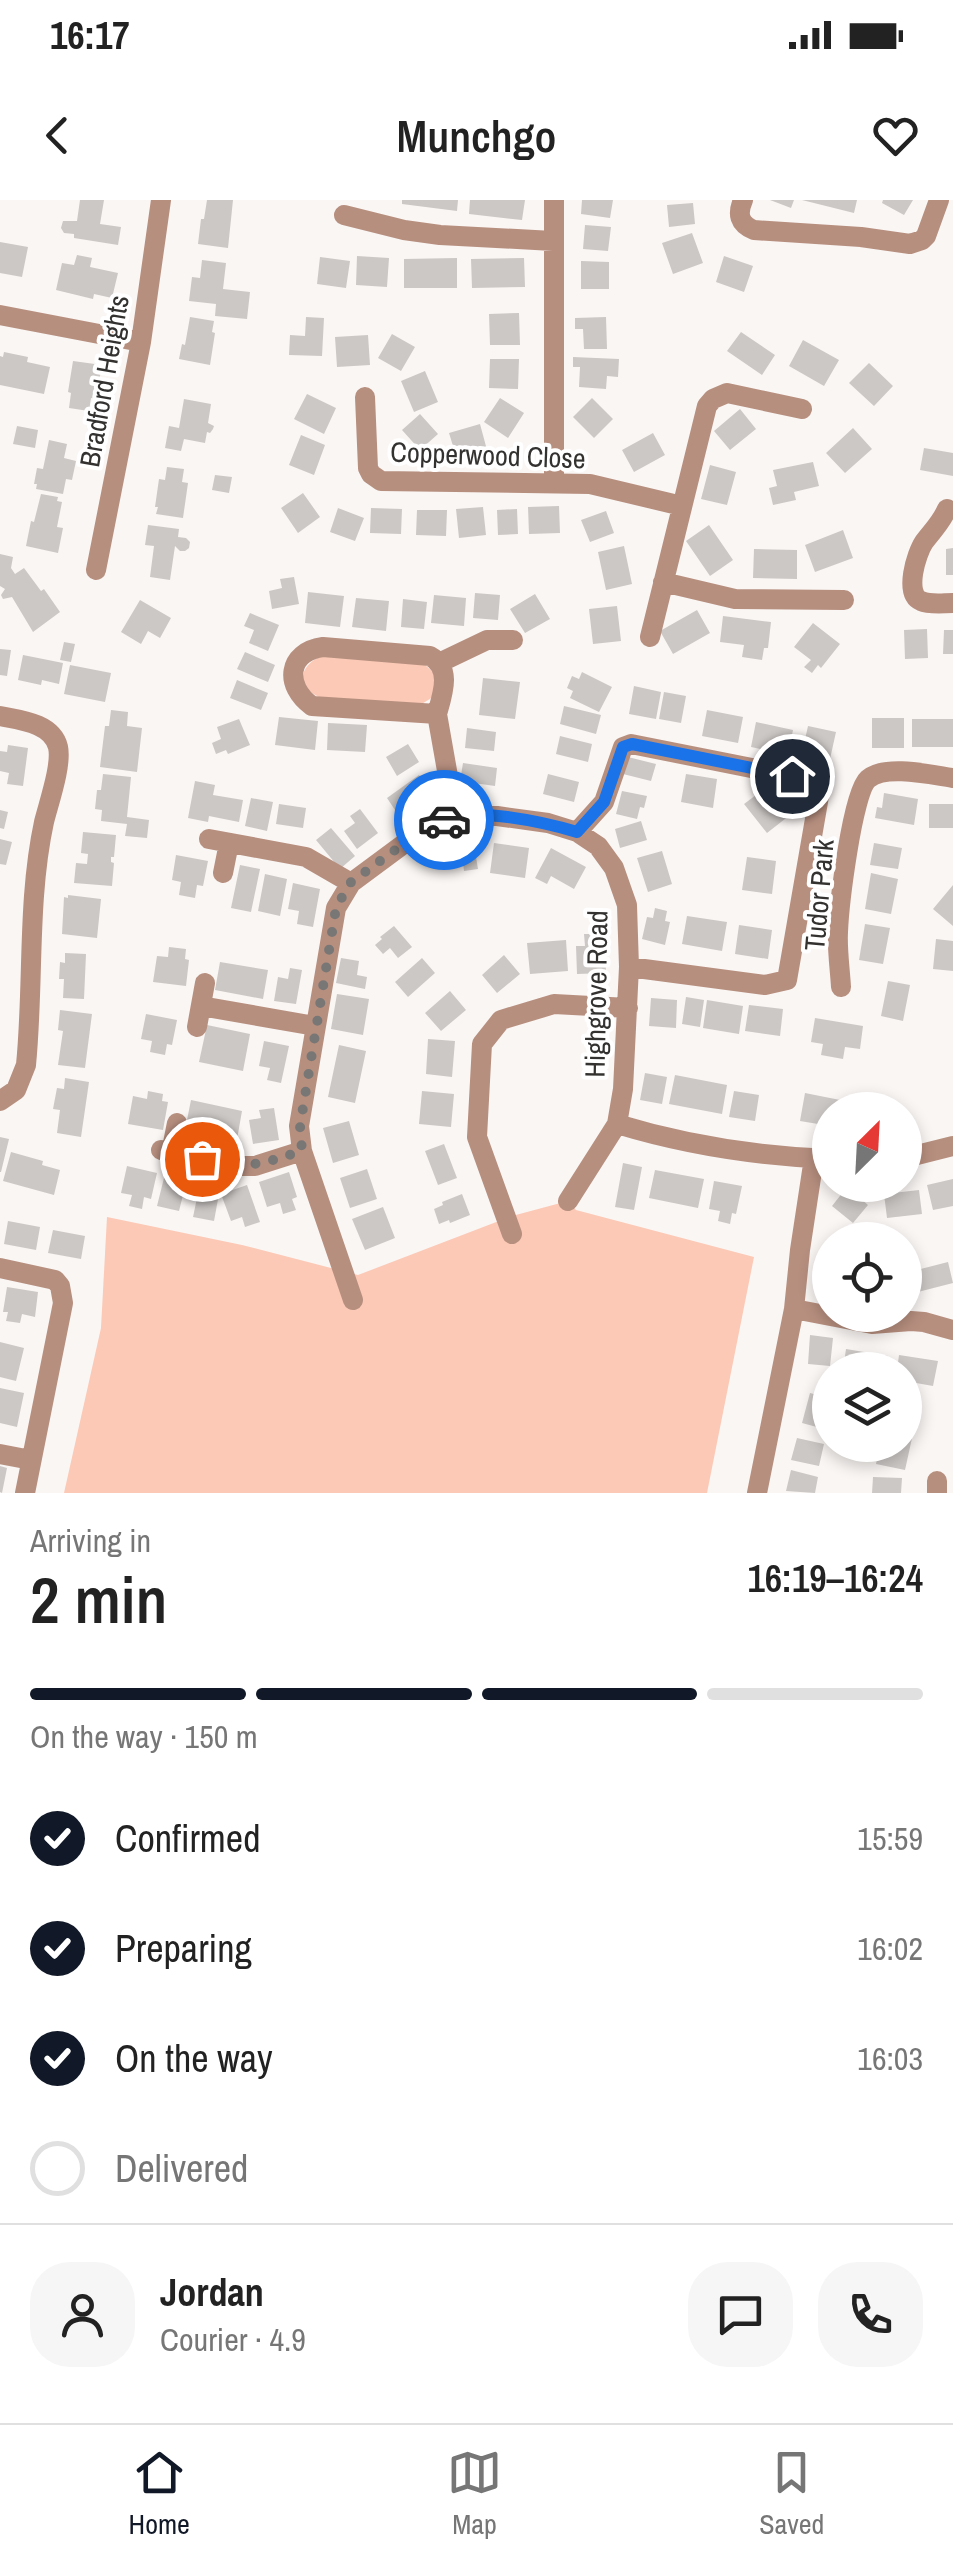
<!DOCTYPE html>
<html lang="en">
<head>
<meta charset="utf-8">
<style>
	:root { --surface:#fff; --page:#f6f6f6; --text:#222; --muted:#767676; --line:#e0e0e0; --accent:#111827 }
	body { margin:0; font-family:"Archivo Narrow",sans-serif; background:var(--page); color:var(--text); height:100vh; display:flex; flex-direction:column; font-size:38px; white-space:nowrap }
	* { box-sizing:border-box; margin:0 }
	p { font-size:32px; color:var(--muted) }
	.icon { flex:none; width:55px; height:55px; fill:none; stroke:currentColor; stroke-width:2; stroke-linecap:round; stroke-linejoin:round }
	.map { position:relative; height:1293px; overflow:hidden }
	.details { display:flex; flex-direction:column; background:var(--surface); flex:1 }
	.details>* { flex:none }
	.needle { width:65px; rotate:24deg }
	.fabs { position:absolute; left:812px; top:892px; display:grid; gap:20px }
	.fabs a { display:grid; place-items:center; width:110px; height:110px; border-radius:50%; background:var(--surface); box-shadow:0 5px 15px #0003; font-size:50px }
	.pin { position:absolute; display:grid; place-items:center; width:85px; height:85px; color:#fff; margin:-42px; border:5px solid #fff; border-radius:50%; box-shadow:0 2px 10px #0007 }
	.courier { position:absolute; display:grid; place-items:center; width:100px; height:100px; margin:-50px; border:8px solid #1a73e8; border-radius:50%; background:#fff; color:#222; box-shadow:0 2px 12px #0007 }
	.head em { font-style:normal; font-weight:600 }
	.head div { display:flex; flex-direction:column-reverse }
	.head { display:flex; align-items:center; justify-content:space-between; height:170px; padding:0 30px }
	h1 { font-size:65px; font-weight:600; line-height:75px }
	.bar { display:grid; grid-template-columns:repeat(4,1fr); gap:15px 10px; align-content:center; height:120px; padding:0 30px }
	.bar i { height:12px; border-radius:8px; background:var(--line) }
	.bar .on { background:var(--accent) }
	.bar p { grid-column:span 4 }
	.line { display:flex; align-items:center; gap:25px; padding:0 30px; border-top:2px solid var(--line) }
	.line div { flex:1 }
	.round { display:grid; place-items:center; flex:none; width:105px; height:105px; border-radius:40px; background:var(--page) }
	ol { padding:0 30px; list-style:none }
	li { display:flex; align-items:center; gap:30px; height:110px }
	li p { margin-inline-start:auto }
	li .icon { padding:10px; border-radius:50%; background:var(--accent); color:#fff; stroke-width:4 }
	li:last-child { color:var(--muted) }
	li i { width:55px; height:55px; border:5px solid var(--line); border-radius:50% }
	.status { display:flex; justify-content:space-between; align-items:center; height:70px; padding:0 50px; background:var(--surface); direction:ltr }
	.status svg { height:28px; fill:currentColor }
	header { display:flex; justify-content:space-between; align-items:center; height:130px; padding:0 30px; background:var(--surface); font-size:45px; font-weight:600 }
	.dock { display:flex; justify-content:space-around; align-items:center; height:140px; border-top:2px solid var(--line); background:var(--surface); font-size:28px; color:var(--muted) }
	.dock a { display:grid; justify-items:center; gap:5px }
	.dock .on { color:var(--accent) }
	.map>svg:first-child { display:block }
	.green { fill:#fbc9b6 }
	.building { fill:#ccc8c6 }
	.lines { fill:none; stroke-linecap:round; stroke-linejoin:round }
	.street { stroke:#b78f7f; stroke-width:20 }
	.done { stroke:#797775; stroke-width:10; stroke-dasharray:0 18 }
	.route { stroke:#1a73e8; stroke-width:12 }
	.labels { text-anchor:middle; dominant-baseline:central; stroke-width:8; stroke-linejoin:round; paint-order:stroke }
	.street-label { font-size:28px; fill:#333231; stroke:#fff }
</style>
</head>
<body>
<div class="status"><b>16:17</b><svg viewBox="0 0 49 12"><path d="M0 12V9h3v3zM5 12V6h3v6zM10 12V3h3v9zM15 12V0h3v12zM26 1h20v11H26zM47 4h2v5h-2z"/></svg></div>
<header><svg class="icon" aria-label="back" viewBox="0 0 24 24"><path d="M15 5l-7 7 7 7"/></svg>Munchgo<svg class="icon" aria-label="heart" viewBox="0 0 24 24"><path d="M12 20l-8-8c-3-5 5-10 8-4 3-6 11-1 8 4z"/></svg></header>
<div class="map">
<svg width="953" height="1293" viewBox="0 0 953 1293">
	<rect width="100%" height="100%" fill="#faf6f4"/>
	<path class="green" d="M323 455 423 463 435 474 433 497 420 505 319 497C294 485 300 465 323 455Z
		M568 1001 576 1010 754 1057 707 1293H64L101 1128 107 1017 242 1045 358 1075 512 1016Z"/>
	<path class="building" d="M80 0H104L100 24 121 27 118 45 74 38V34L64 33 61 28 63 21H77Z
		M207 0H233L228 48 198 44 201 19H204Z
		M402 0H458L457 11 402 4Z
		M470 0H525L522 20 469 14Z
		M582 0H613L610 18 581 14Z
		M770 0H794L791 8Z
		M802 0H857L854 13Z
		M883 0H913L904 15 882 3Z
		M693 3 695 24 669 27 667 5Z
		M585 25 611 27 608 51 583 49Z
		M692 33 703 63 673 74 662 43Z
		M0 42 28 47 22 77 0 73Z
		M77 55 92 58 90 67 118 73 112 98 94 94 93 99 56 90 62 63 74 65Z
		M357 56 389 58 387 87 356 85Z
		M724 56 753 66 744 92 716 82Z
		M320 57 350 61 346 88 317 84Z
		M457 58V88H404V59Z
		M524 58 525 87 472 88 471 59Z
		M202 60 226 63 223 89 250 92 247 119 215 116 216 104 189 101 192 77 200 78Z
		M581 61 609 62V89H581Z
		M519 113 520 145H490L489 114Z
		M190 117 214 121 212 132 215 133 210 165 179 159 182 144 185 145Z
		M306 117 324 118 322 156 289 155 290 135 305 136Z
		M606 117 607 149H584L583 129H575V118Z
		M741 132 775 155 762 175 727 151Z
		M392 134 415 147 401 171 378 158Z
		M368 135 370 165 337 167 335 137Z
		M803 140 839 160 824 186 789 166Z
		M4 152 28 157 27 162 50 167 44 194 0 185V156L3 157Z
		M573 157 619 159 618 177 607 176 606 189 579 187 580 167H573Z
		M490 159H519L518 189 489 188Z
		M73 161 102 165 96 199 91 198 89 211 69 208 71 193 68 192Z
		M869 163 893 186 874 206 849 183Z
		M425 171 438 202 414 212 401 181Z
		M307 194 336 208 324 234 294 219Z
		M500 198 524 213 508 238 484 222Z
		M592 198 613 219 594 238 573 217Z
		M184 199 211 204 208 223 214 226 213 229 210 233 207 232 205 243 184 239 181 251 165 248 169 226 179 228Z
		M740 209 756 229 730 250 714 231Z
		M420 214 438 234 420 250 402 230Z
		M480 224 487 250 457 259 449 233Z
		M17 226 38 230 35 248 13 244Z
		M853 228 872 249 845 273 826 253Z
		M653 233 665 255 634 272 622 250Z
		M301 235 325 245 314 275 289 265Z
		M49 240 67 244 64 258 76 261 72 280 66 279 63 294 36 289 37 284H34L37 268 43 269Z
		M924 248 953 253V276L920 270Z
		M813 262 819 286 794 292 796 300 773 305 769 288 777 286 773 270Z
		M710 265 736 272 727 305 701 299Z
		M167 267 184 269 182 282 188 283 183 318 156 314 158 307H155L159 279 165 280Z
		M215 275 232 277 229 293 212 290Z
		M303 293 320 317 298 333 281 308Z
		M41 294 58 297 57 301 62 302 57 327 63 328 58 353 26 346 31 321 34 322Z
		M559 306 560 333 529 334 528 307Z
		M483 307 486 335 459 338 456 309Z
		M338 308 364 318 355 341 330 332Z
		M371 308 402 309 401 334 370 333Z
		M517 309 518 334 498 335 497 310Z
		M417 310H447L446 336 416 335Z
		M606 311 614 333 590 342 581 320Z
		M148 325 179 329 178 337 186 338 190 342 189 348 185 351H180L175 346 170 380 150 377 154 346 145 345Z
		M709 325 733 360 710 376 686 341Z
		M843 330 853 358 815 372 805 345Z
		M624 346 632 384 606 390 598 352Z
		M953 348V375H946V349Z
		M754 349 797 350V379L753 378Z
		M0 354 13 357 11 368 15 374 24 368 41 391 44 389 60 412 33 432 12 397 3 399 1 395 5 389 0 386Z
		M294 377 299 404 272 409 269 391 282 388 280 379Z
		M308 392 344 396 340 427 305 423Z
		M475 393 500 395 498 420 473 418Z
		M535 394 550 419 525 433 510 409Z
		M434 395 466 398 464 426 431 423Z
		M356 398 389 401 386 431 352 427Z
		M403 399 427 402 424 429 401 427Z
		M140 400 171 418 160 438 148 431 141 444 121 432Z
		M617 406 621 441 593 444 589 409Z
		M697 410 710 433 673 454 660 431Z
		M250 413 279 425 268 451 249 443 254 430 244 426Z
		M723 416 771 422 768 448H764L762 460 742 457 744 445 720 442Z
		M813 423 840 444 821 468 818 465 812 473 804 467 811 460 794 447Z
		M927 429 928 458 905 459 904 430Z
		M944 430H953V454H943Z
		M64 442 75 444 71 462 60 460Z
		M0 449 11 450 7 476 0 475Z
		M245 452 275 465 268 482 237 469Z
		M23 455 63 463 59 484 42 480 41 485 18 480Z
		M70 465 111 473 105 502 64 494Z
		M582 472 612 487 599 512 570 498 573 491 567 488 572 476 579 479Z
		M483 478 520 482 515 519 479 515Z
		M237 480 268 493 261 510 230 498Z
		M634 486 661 492 656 519 629 514Z
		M664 492 686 496 681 523 659 519Z
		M564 506 601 515 596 534 560 524Z
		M111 510 128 512 127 526 142 528 137 572 100 567 105 526H109Z
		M707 510 743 517 738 543 702 536Z
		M279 517 318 521 315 550 275 545Z
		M872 518H904V548H872Z
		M239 519 250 545 228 554 226 550 216 554 212 543 221 539 217 527Z
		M912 519H953V547H912Z
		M756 522 793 530 788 555 751 547Z
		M328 523 367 525 365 552 327 550Z
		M808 526 836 532 830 559 802 553Z
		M467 528 496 532 494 551 465 548Z
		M560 536 592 544 588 562 556 554Z
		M408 544 419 562 397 576 386 557Z
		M8 545 28 548 23 586 7 584 9 573 0 571V551L7 552Z
		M628 557 656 564 651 581 623 574Z
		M463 563 497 568 495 586 460 581Z
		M103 574 131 577 127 617 149 620 147 638 125 636 127 624 101 621 102 610 95 609 97 590H101Z
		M548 574 579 582 574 602 543 594Z
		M686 574 717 579 713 608 681 602Z
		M419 575 432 593 399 616 387 598Z
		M195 581 215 585 213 595 243 600 239 622 209 616 208 622 188 618Z
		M768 586 790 615 767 633 744 604Z
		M622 591 647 596 644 608 640 607 637 619 616 614Z
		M884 593 918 599 914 625 875 618 877 607 882 608Z
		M251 598 273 602 267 631 245 626Z
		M279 604 306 608 303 628 276 624Z
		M929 604H953V628H929Z
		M360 609 378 633 357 649 344 631 355 623 350 616Z
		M0 610 8 612 4 629 0 628Z
		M641 621 647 640 620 648 615 629Z
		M331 628 355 656 340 669 316 640Z
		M83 632 116 635 114 657H111V662L114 663 112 686 74 683 76 663 87 664 88 654 81 653Z
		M0 639 12 642 6 665 0 664Z
		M473 639 478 669 464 671 463 663 449 665 446 643Z
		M494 643 529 648 525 678 490 673Z
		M874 643 902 648 898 669 870 665Z
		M551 648 586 667 574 689 551 676 547 684 535 678Z
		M662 651 672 684 648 692 637 658Z
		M176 655 208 661 203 686 197 685 195 698 179 695 181 682 172 680Z
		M747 657 776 661 772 694 742 690Z
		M240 665 260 669 251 712 231 708Z
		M871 673 898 679 891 714 865 709Z
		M265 674 287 679 280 716 258 711Z
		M293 683 320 689 313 727 297 724 299 711 288 709Z
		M953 685V726L933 709Z
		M68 695 101 699 97 738 62 734 64 697 68 698Z
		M655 708 667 711 665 721 670 722 665 745 642 739 647 717 653 718Z
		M687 716 727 722 722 751 682 744Z
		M865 724 890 728 883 764 859 760Z
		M739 725 772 730 768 759 735 754Z
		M394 726 412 747 398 758 390 748 383 754 375 745 382 739 380 737Z
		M584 734H598V746L605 745 606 773 577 774 576 746H585Z
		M936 739 953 741V771L933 769Z
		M566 740 568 771 530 774 527 743Z
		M169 747 186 749 185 759 189 760 186 786 153 782 157 756 168 757Z
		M65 753 86 754 84 799 63 798 64 779H59L60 762 65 763Z
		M504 755 520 774 497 793 482 775Z
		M341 758 359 761 357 775 367 777 365 789 336 783Z
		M422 758 435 773 408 797 395 782Z
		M220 762 268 770 263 799 215 790Z
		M290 768 302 770 296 804 274 801 278 777 288 779Z
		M888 781 910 785 903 821 881 816Z
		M450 791 466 810 441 831 425 813Z
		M337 794 369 799 363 835 331 829Z
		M686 797 704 800 700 827 682 824Z
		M651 798 677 800 676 828 649 826Z
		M707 800 743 806 739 834 703 828Z
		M749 805 783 809 780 836 745 831Z
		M60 810 92 814 85 868 58 865 63 831 58 830Z
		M146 814 177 820 172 845 167 844 165 855 150 852 152 841 141 839Z
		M815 818 863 826 860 849 845 847 843 859 821 855 823 844 811 842Z
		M207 825 250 834 243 871 199 862Z
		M428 839 455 841 452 877 426 874Z
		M264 841 289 846 281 883 267 880 270 868 259 866Z
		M339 845 366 851 355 903 328 897Z
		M645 873 667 877 662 904 640 900Z
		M675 875 727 885 722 914 669 904Z
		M65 878 89 882 81 937 57 933 60 910 53 909 57 888 64 889Z
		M148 891 163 894 162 901 168 902 163 930 128 924 133 896 147 899Z
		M422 891 454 894 451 927 419 924Z
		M734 891 759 895 755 921 729 917Z
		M805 893 845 901 843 910H830V926L800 921Z
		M191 900 242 911 236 945 184 935Z
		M274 908 279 940 253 944 249 920 261 918 259 910Z
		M349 921 359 955 333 963 323 928Z
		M0 937 9 939 1 972H0Z
		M444 944 457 978 438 985 425 951Z
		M11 952 43 961 42 965 60 970 54 995 3 981Z
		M623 963 642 967 634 1010 615 1007Z
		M127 966 157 973 151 999 144 997 142 1009 129 1006 132 995 121 993Z
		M367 969 377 999 350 1008 340 978Z
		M655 970 704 979 698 1008 649 998Z
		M289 972 297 997 292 999 296 1010 283 1014 280 1003 267 1007 259 982Z
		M165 974 187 979 179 1011 157 1006Z
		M201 979 221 983 214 1021 193 1017Z
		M953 979V1006L933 1010 927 985Z
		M714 981 742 986 736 1014 732 1013 730 1024 718 1021 720 1011 709 1009Z
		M247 985 260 1022 245 1027 242 1017 231 1021 221 994Z
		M847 987 868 1005 853 1023 832 1006Z
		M919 990 922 1014 887 1018 884 994Z
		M462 994 470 1015 450 1023 449 1020 439 1024 434 1009 443 1005 442 1002Z
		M383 1007 395 1038 365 1050 352 1019Z
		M8 1021 40 1027 36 1050 4 1044Z
		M864 1027 880 1031 877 1040 861 1037Z
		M53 1030 85 1036 81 1059 48 1053Z
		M821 1056 830 1058V1087L815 1083Z
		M948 1062 953 1083 914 1093 909 1072Z
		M7 1087 38 1092 35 1117 22 1114 20 1123 6 1121 8 1112H3Z
		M810 1135 833 1138 830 1166 808 1164Z
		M0 1142 24 1148 16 1181 0 1177Z
		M846 1149 888 1156 885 1170H843Z
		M899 1155 938 1161 933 1186 905 1181V1170H897Z
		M0 1188 24 1193 17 1227 0 1223Z
		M810 1193 830 1198 828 1230 802 1223Z
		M905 1217 916 1220 905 1270 876 1264 880 1245H905Z
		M797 1238 824 1244 819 1266 791 1260Z
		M0 1266 7 1268 2 1293 0 1292Z
		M791 1270 818 1277 815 1293 786 1291Z
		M873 1277 902 1278 901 1293H872Z"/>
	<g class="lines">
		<path class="street" d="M554 0V283
			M743 0C737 14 739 24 754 30L861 37 910 44 922 40 926 36 939 0
			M344 15 404 30 440 35 553 41
			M0 115 141 142
			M365 197 368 268 371 274 381 281 590 284 682 306
			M947 309C941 323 933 330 924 342 916 354 904 394 921 401 930 405 943 403 953 403
			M96 370 141 142 161 0
			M663 382 735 399 844 400
			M650 437 707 206 713 199 727 193 802 209
			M441 462 487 440H513
			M437 514C443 493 452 468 430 456L323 447C287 452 284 486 312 506L437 514 455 616
			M0 516C20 520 52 523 58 547 62 565 49 602 44 622 27 701 34 784 26 865L16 890 0 901
			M577 632 604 602 623 547 631 544 792 576 812 582 819 596 787 780 765 785 629 767
			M209 639 306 657 351 683
			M223 673 229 643
			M841 787C840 769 837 750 838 732 839 707 852 593 868 579 885 564 932 575 953 578
			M201 806 315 826
			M197 827 205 783
			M617 924C686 945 758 956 830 959
			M161 950 233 966H255L302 951
			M171 953 177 923
			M905 958 953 946
			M512 1034 477 937 482 844 501 820 554 804 628 808
			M0 1068 55 1080 60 1086 63 1103 25 1293
			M353 1100 302 951 299 926 336 708 351 683 428 626 455 616H497L548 623 577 632 598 646 614 668 627 705 629 767 623 889 617 924 568 1001
			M794 1109 872 1124 911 1121 924 1122 953 1130
			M0 1254 31 1260
			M757 1293 794 1109 800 1050 814 958
			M937 1293V1281"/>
	</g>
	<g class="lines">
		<path class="done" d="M202 959C249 969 258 965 302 951L300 926 336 708 350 683 428 626 444 620"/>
		<path class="route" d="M444 620C476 607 544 622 577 632L604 602 623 547 632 544 792 576"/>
	</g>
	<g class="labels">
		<g class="street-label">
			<text transform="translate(104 181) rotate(-80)">Bradford Heights</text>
			<text transform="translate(488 255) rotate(2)">Copperwood Close</text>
			<text transform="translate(819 695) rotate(-85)">Tudor Park</text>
			<text transform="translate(596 794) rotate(-89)">Highgrove Road</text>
		</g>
	</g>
</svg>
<div class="fabs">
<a><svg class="needle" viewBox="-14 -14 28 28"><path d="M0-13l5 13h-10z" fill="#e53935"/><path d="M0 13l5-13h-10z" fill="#767676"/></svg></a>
<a><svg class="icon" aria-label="locate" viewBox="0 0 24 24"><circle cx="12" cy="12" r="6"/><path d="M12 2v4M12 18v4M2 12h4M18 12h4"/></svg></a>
<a><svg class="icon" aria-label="layers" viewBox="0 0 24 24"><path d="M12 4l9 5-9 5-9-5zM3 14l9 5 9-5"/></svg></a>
</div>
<div class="pin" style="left:202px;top:959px;background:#ea580c"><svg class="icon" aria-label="bag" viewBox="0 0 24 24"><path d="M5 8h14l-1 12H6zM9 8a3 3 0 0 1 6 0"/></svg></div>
<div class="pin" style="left:792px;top:576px;background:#1f2937"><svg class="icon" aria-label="home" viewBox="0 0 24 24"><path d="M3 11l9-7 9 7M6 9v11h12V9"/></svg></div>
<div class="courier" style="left:444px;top:620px"><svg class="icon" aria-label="car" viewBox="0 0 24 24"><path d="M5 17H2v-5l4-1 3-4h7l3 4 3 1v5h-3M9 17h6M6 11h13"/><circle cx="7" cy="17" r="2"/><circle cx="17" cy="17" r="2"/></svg></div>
</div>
<section class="details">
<div class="head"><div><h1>2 min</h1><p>Arriving in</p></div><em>16:19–16:24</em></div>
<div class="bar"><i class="on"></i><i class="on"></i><i class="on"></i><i></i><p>On the way · 150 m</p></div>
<ol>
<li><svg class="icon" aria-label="check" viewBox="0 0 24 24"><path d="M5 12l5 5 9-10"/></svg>Confirmed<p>15:59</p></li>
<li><svg class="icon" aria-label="check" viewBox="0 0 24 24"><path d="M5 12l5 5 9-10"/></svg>Preparing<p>16:02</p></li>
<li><svg class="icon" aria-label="check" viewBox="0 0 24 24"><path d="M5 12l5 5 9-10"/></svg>On the way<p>16:03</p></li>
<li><i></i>Delivered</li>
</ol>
<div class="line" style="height:180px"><a class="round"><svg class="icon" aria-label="person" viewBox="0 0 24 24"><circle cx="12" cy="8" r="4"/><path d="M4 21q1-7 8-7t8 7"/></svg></a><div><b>Jordan</b><p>Courier · 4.9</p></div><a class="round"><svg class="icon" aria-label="chat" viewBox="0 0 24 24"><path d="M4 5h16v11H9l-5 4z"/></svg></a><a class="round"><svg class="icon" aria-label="phone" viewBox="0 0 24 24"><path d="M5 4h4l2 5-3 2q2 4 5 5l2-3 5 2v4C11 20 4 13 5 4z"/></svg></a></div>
</section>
<nav class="dock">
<a class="on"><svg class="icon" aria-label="home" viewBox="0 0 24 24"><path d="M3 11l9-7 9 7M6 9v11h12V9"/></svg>Home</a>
<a><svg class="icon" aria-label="map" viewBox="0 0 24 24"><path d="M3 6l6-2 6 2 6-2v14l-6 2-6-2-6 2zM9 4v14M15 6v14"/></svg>Map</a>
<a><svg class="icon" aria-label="saved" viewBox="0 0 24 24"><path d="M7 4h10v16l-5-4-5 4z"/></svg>Saved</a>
</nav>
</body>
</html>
